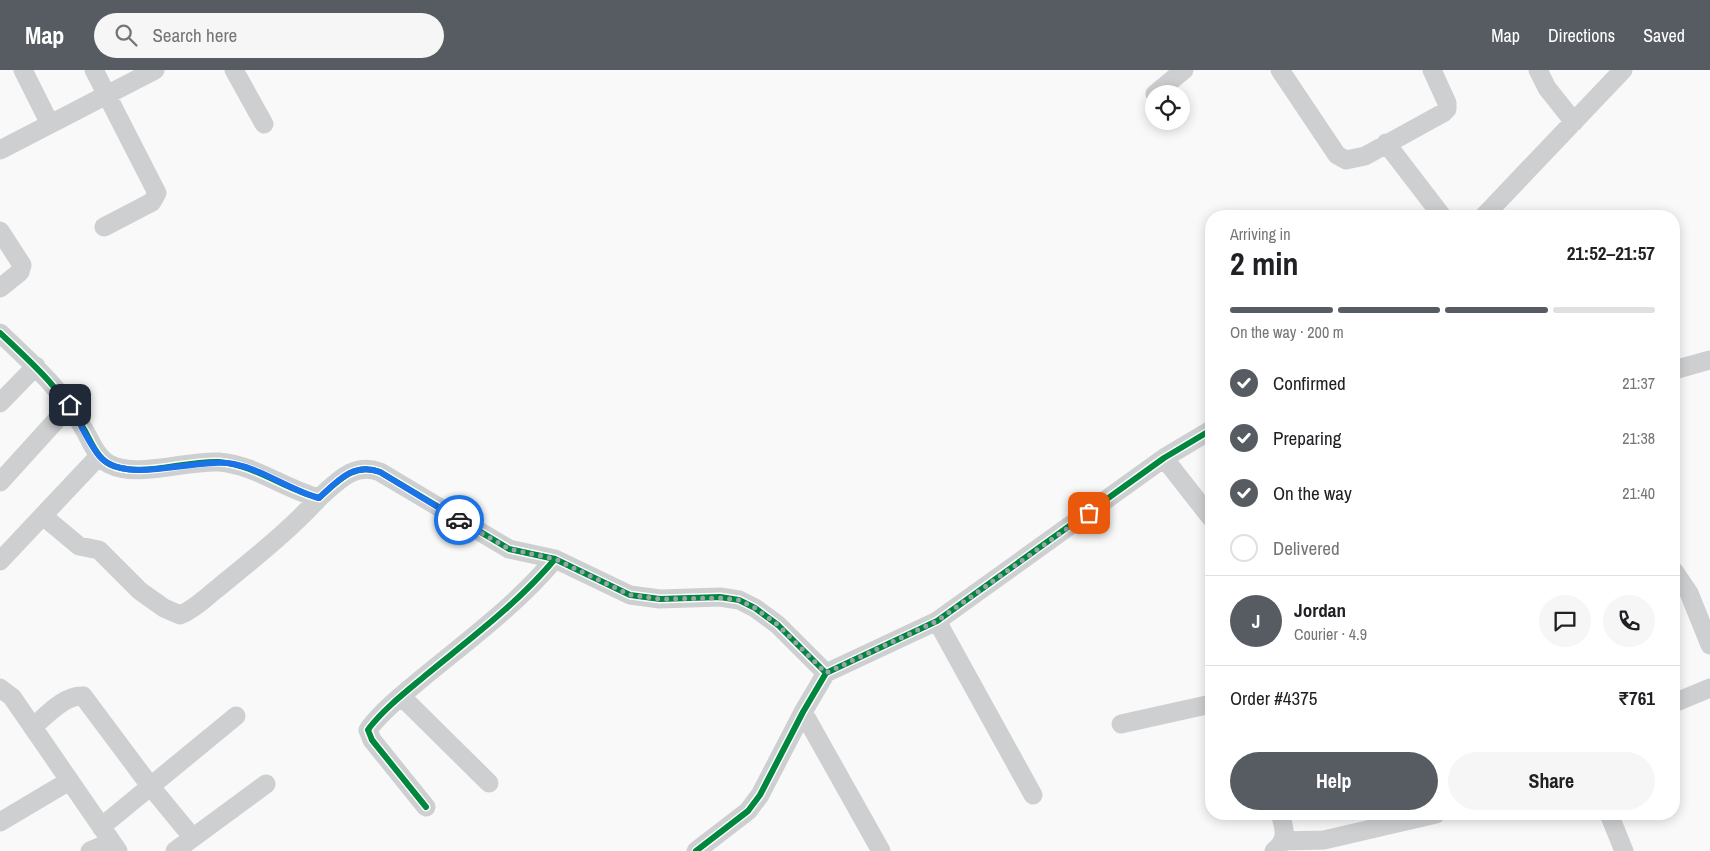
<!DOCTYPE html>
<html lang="en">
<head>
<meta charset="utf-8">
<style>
	:root { --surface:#fff; --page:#f6f6f6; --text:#202124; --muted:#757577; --line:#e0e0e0; --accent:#565c61 }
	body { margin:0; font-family:"Archivo Narrow",sans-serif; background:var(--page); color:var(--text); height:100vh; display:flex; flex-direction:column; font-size:19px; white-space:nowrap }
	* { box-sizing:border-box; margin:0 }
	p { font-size:16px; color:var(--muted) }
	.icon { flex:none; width:28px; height:28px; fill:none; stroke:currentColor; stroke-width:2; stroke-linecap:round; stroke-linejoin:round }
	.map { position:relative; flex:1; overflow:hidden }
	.panel { position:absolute; left:1205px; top:140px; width:475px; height:610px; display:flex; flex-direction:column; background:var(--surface); border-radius:20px; box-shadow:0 2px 12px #0003 }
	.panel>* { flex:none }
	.buttons { position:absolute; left:1145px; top:15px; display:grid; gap:10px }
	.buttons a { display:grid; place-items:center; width:45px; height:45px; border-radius:50%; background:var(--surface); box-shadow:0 2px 12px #0003; font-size:25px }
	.pin { position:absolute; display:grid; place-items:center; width:42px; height:42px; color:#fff; margin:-21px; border-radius:10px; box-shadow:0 2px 8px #0006 }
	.courier { position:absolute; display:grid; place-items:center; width:50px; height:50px; margin:-25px; border:4px solid #1a73e8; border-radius:50%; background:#fff; color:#222; box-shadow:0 1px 6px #0007 }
	.headline em { font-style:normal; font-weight:700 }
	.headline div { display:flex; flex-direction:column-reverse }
	.headline { display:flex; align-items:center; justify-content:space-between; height:85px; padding:0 25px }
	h1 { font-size:32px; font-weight:700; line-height:38px }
	.bar { display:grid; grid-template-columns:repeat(4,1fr); gap:8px 5px; align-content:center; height:60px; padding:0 25px }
	.bar i { height:6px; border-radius:4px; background:var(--line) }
	.bar .active { background:var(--accent) }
	.bar p { grid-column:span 4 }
	.line { display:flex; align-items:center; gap:12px; padding:0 25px; border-top:1px solid var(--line) }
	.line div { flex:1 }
	.round { display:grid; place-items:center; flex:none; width:52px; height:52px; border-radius:26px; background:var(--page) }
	ol { padding:0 25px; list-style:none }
	li { display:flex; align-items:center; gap:15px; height:55px }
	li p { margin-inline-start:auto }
	li .icon { padding:5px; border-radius:50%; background:var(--accent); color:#fff; stroke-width:4 }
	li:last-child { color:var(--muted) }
	li i { width:28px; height:28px; border:2px solid var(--line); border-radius:50% }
	.action { display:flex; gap:10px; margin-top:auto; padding:10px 25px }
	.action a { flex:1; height:58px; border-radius:30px; background:var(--accent); color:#fff; font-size:20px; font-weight:700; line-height:58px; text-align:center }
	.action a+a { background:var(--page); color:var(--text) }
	header { display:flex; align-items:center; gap:30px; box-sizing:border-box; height:70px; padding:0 25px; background:var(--accent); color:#fff }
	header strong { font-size:24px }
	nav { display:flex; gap:28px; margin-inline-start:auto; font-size:18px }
	.search { width:350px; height:45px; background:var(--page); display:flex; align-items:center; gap:12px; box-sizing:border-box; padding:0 18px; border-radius:28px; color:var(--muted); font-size:19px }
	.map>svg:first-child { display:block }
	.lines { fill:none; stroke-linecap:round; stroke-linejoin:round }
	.minor { stroke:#cecfd0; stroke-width:19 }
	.cycleway-casing { stroke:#fff; stroke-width:9 }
	.cycleway { stroke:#00873e; stroke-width:6 }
	.done { stroke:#99a4ac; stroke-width:5; stroke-dasharray:0 9 }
	.route { stroke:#1a73e8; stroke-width:6 }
</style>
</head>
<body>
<header>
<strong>Map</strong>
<div class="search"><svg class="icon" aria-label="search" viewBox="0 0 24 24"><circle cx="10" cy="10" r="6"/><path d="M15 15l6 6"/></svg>Search here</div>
<nav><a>Map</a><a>Directions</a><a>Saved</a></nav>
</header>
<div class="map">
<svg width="1710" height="781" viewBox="0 0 1710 781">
	<rect width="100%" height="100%" fill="#f9f9f9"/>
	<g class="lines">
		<path class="minor" d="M23 0 50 54
			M94 0 157 123 152 132 104 157
			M234 0 264 54
			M1280 0 1337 85 1346 90 1365 86 1443 43 1447 39V33L1432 0
			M1538 0 1547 18 1574 52
			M1155 24 1184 0
			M1386 73 1442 146
			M0 80 155 0
			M1484 146 1623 0
			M0 161 22 195 20 202 0 218
			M0 263C33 294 63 321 85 361 91 372 97 387 109 394 138 409 186 390 219 392 256 395 284 419 319 428 338 411 354 392 380 402L509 479 555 489 630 525 660 529 720 527 739 530 755 538 778 555 826 603 803 642 760 725 748 741 696 781
			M1674 300 1710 290
			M0 333 36 296
			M1164 388 1211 448
			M0 412 70 335
			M43 446 79 476 99 480 140 521 164 538 180 545C195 539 206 527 218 518 253 489 288 462 319 428
			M0 491 99 386
			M1674 501 1689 523 1710 575
			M937 551 1033 725
			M826 603 937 551 1164 388 1211 360
			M0 618 12 627 118 781
			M401 626 489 713
			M1674 633 1710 618
			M803 642 881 781
			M1121 654 1211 634
			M33 657C46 646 64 625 83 626L151 717 193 768
			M426 737 372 670 368 660 370 657C386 637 407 621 426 605 471 568 517 534 555 489
			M1609 744 1624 781
			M0 752 69 711
			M101 757 236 646
			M1283 771 1324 770 1436 744
			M90 781 111 772
			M175 781 266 714
			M1274 781C1288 770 1285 759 1280 744"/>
		<g class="cycleway-casing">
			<path id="cycleway" d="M0 263C33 294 63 321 85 361 91 372 97 387 109 394 138 409 186 390 219 392 256 395 284 419 319 428 338 411 354 392 380 402L509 479 555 489 630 525 660 529 720 527 739 530 755 538 778 555 826 603 803 642 760 725 748 741 696 781
				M826 603 937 551 1164 388 1211 360
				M426 737 372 670 368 660 370 657C386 637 407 621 426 605 471 568 517 534 555 489"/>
		</g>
		<use href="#cycleway" class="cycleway"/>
	</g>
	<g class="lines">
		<path class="done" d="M459 450 509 479 555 489 630 525 660 529 720 528 739 530 755 538 778 555 826 603 937 551 1089 443"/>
		<path class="route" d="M70 335C78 349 90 377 101 388 130 415 196 387 234 394 264 400 290 420 319 428 338 410 354 392 380 402L459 450"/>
	</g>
</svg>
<div class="buttons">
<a><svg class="icon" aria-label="locate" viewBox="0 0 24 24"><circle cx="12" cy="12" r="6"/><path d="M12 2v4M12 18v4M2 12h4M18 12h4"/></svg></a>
</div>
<div class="pin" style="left:1089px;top:443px;background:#ea580c"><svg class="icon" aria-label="bag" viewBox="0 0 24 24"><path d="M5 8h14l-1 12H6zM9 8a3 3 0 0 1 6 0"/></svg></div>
<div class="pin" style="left:70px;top:335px;background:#1f2937"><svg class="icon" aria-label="home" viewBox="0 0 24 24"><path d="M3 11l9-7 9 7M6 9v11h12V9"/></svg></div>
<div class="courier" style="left:459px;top:450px"><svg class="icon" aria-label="car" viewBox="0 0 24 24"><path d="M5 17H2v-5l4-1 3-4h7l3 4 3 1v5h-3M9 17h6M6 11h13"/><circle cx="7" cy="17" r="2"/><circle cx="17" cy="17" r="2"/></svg></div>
<section class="panel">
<div class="headline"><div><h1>2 min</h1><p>Arriving in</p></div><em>21:52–21:57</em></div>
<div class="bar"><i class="active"></i><i class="active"></i><i class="active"></i><i></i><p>On the way · 200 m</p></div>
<ol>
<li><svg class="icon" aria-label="check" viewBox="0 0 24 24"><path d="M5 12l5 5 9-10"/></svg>Confirmed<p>21:37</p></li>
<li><svg class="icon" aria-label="check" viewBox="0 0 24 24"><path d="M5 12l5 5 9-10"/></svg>Preparing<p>21:38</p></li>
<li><svg class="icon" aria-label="check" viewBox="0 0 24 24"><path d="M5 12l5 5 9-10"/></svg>On the way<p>21:40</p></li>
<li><i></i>Delivered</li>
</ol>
<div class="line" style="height:90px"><b class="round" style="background:var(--accent);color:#fff">J</b><div><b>Jordan</b><p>Courier · 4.9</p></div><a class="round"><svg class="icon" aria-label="chat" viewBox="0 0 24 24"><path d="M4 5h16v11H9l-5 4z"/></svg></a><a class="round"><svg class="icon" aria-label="phone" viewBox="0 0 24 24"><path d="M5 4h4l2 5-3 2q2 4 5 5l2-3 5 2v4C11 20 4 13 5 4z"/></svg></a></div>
<div class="line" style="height:65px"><div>Order #4375</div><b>₹761</b></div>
<div class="action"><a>Help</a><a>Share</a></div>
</section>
</div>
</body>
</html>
